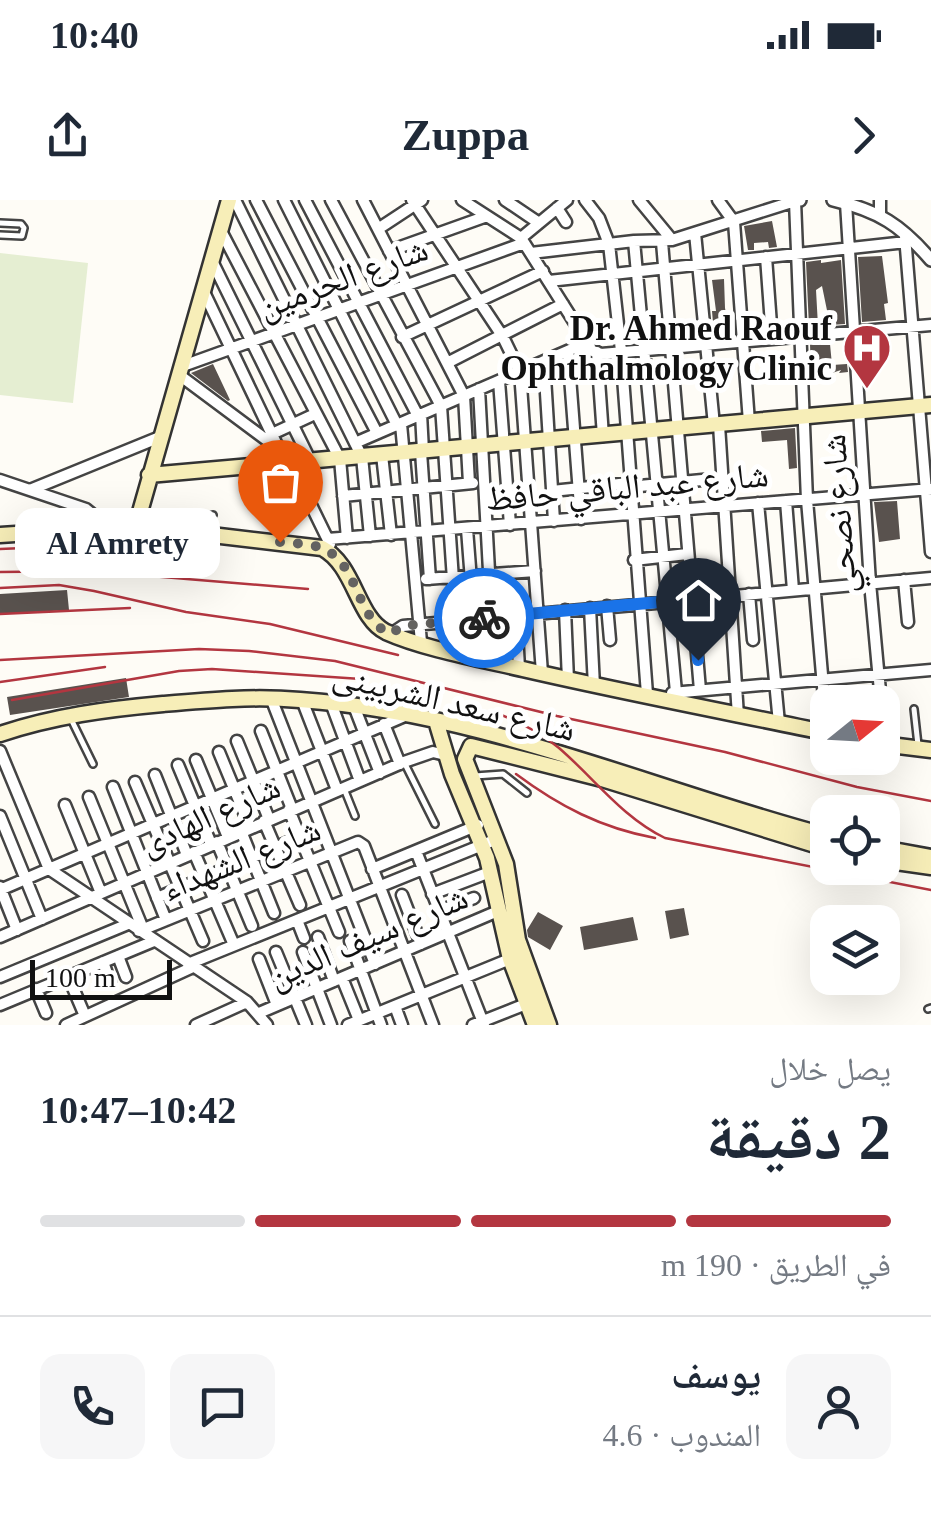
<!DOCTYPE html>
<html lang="ar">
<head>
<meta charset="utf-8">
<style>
	:root { --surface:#fff; --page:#f6f6f7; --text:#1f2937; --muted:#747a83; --line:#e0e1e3; --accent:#b33640 }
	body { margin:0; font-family:"Times New Roman","Noto Naskh Arabic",serif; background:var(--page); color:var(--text); direction:rtl; height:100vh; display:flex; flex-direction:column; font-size:38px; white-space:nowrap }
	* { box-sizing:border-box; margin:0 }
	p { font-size:32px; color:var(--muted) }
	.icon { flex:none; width:55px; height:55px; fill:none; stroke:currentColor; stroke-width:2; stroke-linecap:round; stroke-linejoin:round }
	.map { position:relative; height:825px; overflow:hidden; direction:ltr }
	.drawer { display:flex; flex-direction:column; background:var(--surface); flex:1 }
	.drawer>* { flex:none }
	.needle { width:65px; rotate:72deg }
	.buttons { position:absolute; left:810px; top:485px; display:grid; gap:20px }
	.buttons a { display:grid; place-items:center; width:90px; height:90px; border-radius:20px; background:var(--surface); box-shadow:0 10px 40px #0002; font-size:50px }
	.scale { position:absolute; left:30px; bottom:25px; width:142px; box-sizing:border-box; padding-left:10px; border:5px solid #111; border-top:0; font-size:28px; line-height:35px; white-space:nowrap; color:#111; -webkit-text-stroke:8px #fff; paint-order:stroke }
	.pin { position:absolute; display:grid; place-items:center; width:85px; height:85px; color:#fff; margin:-102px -42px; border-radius:50% 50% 50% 0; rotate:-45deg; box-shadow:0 0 10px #0007 }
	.pin .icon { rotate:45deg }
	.courier { position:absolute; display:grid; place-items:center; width:100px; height:100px; margin:-50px; border:8px solid #1a73e8; border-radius:50%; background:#fff; color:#222; box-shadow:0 2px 12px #0007 }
	.bubble { position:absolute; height:70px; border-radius:20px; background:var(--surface); box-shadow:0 10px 40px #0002; font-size:32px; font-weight:700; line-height:70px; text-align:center; direction:rtl }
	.overview em { font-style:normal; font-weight:700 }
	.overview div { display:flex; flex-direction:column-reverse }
	.overview { display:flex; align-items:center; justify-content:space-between; height:170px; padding:0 40px }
	h1 { font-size:65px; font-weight:700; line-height:75px }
	.bar { display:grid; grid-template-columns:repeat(4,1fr); gap:15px 10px; align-content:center; height:120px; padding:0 40px }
	.bar i { height:12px; border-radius:8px; background:var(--line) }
	.bar .current { background:var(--accent) }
	.bar p { grid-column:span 4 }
	.line { display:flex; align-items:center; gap:25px; padding:0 40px; border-top:2px solid var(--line) }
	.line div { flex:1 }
	.round { display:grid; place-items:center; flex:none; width:105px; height:105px; border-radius:20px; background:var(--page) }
	.status { display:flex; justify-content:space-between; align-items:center; height:70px; padding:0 50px; background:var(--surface); direction:ltr }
	.status svg { height:28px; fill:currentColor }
	header { display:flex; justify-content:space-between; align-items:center; height:130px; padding:0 40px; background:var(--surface); font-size:45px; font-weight:700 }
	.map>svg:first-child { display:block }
	.pitch { fill:#e5eed2 }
	.building { fill:#59524e }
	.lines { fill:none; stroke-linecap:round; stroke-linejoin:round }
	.service-casing { stroke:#444; stroke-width:10 }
	.minor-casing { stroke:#444; stroke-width:15 }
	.tertiary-casing { stroke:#444; stroke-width:16 }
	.secondary-casing { stroke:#333; stroke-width:19 }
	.service { stroke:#fff; stroke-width:5 }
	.minor { stroke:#fff; stroke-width:10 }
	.tertiary { stroke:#fff; stroke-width:11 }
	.secondary { stroke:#f7eeb8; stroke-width:14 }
	.rail { stroke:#b33640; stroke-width:2.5 }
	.done { stroke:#646361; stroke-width:10; stroke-dasharray:0 18 }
	.route { stroke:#1a73e8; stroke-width:12 }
	.labels { text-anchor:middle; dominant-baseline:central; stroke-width:10; stroke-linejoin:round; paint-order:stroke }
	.street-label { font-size:35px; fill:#111; stroke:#fff }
	.poi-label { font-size:35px; font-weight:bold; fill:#111; stroke:#fff; text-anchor:end }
</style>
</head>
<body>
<div class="status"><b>10:40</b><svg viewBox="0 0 49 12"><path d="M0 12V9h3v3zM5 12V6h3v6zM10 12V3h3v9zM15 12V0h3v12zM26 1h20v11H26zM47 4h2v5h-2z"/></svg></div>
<header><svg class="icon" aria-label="forward" viewBox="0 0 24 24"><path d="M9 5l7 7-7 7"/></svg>Zuppa<svg class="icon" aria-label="share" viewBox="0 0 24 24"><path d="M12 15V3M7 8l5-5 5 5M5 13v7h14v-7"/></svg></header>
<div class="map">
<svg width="931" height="825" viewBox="0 0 931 825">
	<rect width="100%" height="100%" fill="#fefcf6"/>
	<path class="pitch" d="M0 53 88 63 73 203 0 195Z"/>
	<path class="building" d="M772 21 777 47 769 48 768 42 754 43V50H748L744 26Z
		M882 56 888 103 884 104 886 120 862 122 858 57Z
		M821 60V63L841 60 845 124 830 125 822 86 816 90 818 126 809 127 806 62Z
		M724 79 725 108 730 133 734 134 714 135 712 111H716L712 80Z
		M810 144H830L832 165 847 164 848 172 839 173 841 170 829 174 811 175Z
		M213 164 230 200 228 201 191 173Z
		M795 228 797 268 789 269 787 240 762 242 761 231Z
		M897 301 900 339 879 342 874 302Z
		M67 390 69 410 0 414V394Z
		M126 478 129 497 10 515 7 497Z
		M684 708 689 735 670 739 665 711Z
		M538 712 563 726 550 750 528 737 527 730Z
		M633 717 638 740 584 750 580 727Z"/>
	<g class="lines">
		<g class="service-casing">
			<path id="service" d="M0 23 21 24 24 28 22 36 0 35
				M184 329 190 322 213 315
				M914 509 918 545
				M70 517 93 564
				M404 562 435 624
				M475 576 503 574 527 593
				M345 591 355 616
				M928 809 931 808"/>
		</g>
		<g class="minor-casing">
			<path id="minor" d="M235 0 362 257 370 336
				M256 0 377 233
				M284 0 397 225
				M305 0 418 216
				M331 0 441 206 458 452
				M363 0 464 196 469 283
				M412 0 503 137 520 172 542 473
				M462 0 521 38 590 147
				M505 0 539 23
				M585 0 599 18 609 44 621 151 647 494
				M639 0 672 40
				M718 0 734 22 749 222
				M846 3 870 383 881 502
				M557 8 566 22
				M880 15V0
				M220 29 340 259 347 338
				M378 29 422 0
				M695 33 714 225
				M905 36 931 352
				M521 38 567 0
				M634 41 676 492
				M662 42 700 490
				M389 51 487 16
				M531 53 634 41 672 40 795 1 807 300 827 533
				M766 57 772 138
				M212 61 311 262
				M549 81 906 42
				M203 90 277 245
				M402 137 543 71
				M568 151 581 319
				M597 152 603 236
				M544 161 554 321
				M447 163 563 104
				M180 167 524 43
				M178 174 280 250 291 264 330 344
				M499 181 510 325
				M479 189 494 462
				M421 214 423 251
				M401 224 421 442
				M719 225 738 516
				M272 234 315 214
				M355 243 579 146 601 154 931 125
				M421 252 430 379
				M382 255 391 335
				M0 280 86 309 97 318 98 329
				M629 287 723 278
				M30 290 160 237
				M552 291 629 283
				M343 296 473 283
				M786 301 793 390
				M758 303 779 523
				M467 329 474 419
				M328 339 931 289
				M634 360 687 354
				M426 379 535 371
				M904 380 908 422
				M749 394 753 440
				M607 406 610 440
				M590 408 594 486
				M565 410 568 480
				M516 415 519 468
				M391 434 403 426 931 378
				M672 493 931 470
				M271 498 375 764
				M302 500 337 590
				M331 503 360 581
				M354 506 380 573
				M882 522 884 544
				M384 524 400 564
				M261 531 292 609
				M237 541 269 619
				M0 551 49 669 247 802 267 825
				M219 552 250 627
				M196 560 228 637
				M178 565 211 644
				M155 575 187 655
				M135 582 203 741
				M113 587 166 720
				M89 597 143 729
				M65 605 101 693
				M289 610 339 732
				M0 616 42 719
				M264 621 300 705
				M241 631 274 713
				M217 642 252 726
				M416 651 484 825
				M194 652 234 745
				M372 669 478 625
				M0 687 17 730
				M0 690 407 515
				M432 694 490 672
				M402 695 421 744
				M157 698 300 637
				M439 711 474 698
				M297 720 304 738
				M139 731 358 642 364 646 433 825
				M0 737 404 562 433 552 445 555
				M318 737 334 781
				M350 741 381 825
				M276 752 306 825
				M303 752 331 825
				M118 756 126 777
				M259 759 277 805
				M103 762 110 782
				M188 764 497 639
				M68 776 85 816
				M0 777 128 724
				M342 778 359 820
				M36 789 46 813
				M0 805 154 741
				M395 806 402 825
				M259 813 498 711
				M66 825 193 767
				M196 825 247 802
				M348 825 510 759
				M473 825 526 804"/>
		</g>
		<g class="tertiary-casing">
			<path id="tertiary" d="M794 0H800
				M833 0C879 11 901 25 931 60"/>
		</g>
		<g class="secondary-casing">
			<path id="secondary" d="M149 275 931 205
				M136 326 229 0
				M0 335 136 326 322 348C355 365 357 418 386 432 424 449 485 460 527 470 627 493 727 512 828 533
				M436 521 452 574 487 658 510 759 535 825
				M0 534C54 516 107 509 163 504 209 500 254 496 300 500 482 512 653 590 828 636
				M882 544 931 550
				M882 648 931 657
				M882 660 931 667
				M549 825 518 740 506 664 465 559 471 546 602 579 828 649"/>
		</g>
		<use href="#service" class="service"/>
		<use href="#minor" class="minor"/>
		<use href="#tertiary" class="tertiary"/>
		<use href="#secondary" class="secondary"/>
		<path class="rail" d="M0 349 48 347
			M0 372 90 371 308 389
			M0 388 59 385 94 391 186 412 270 424 398 455
			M0 414 130 408
			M0 460 199 449 249 451 335 461 557 516 725 552 857 587 931 601
			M0 482 105 467
			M12 500 179 471 212 469 361 479
			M491 511C516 520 538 531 559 548 595 579 622 617 665 638L931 690
			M516 574C559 606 601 628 655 638"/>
	</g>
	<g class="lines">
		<path class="done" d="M280 342C295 344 315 343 328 351 359 369 357 419 390 434L403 426 484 418"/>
		<path class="route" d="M484 418 692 399 698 460"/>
	</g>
	<defs>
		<g id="hospital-pin" transform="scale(2.5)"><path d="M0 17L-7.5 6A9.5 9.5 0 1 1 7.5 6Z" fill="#b33640" stroke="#fff"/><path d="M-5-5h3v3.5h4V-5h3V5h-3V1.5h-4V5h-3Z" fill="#fff"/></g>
	</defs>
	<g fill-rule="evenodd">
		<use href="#hospital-pin" x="867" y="148"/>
	</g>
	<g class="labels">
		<g class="street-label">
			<text transform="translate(343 78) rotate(-20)">شارع الحرمين</text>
			<text transform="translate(627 287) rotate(-5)">شارع عبد الباقي حافظ</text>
			<text transform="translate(839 314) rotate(-94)">شارع نصحي</text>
			<text transform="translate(454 502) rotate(13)">شارع سعد الشربينى</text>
			<text transform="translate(210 615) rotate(-24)">شارع الهادى</text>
			<text transform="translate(241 659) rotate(-22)">شارع الشهداء</text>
			<text transform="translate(368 737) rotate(-23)">شارع سيف الدين</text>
		</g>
		<g class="poi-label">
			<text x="832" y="128">Dr. Ahmed Raouf<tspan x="832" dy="40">Ophthalmology Clinic</tspan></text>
		</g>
	</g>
</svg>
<div class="buttons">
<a><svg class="needle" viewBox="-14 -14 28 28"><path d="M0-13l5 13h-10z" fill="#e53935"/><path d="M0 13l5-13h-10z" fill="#747a83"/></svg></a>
<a><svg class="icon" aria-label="locate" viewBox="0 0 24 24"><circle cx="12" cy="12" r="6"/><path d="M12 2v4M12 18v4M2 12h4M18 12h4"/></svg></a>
<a><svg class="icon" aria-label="layers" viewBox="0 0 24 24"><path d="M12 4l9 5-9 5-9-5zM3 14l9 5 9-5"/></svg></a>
</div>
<div class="scale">100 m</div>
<div class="pin" style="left:280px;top:342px;background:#ea580c"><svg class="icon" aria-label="bag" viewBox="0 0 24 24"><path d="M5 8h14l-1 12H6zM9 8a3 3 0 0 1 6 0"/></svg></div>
<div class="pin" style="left:698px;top:460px;background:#1f2937"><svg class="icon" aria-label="home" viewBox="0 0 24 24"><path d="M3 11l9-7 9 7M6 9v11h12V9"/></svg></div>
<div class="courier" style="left:484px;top:418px"><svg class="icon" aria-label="bike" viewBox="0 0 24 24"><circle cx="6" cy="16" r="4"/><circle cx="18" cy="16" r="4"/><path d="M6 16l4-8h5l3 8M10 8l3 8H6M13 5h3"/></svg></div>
<div class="bubble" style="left:15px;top:308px;width:205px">Al Amrety</div>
</div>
<section class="drawer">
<div class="overview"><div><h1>2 دقيقة</h1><p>يصل خلال</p></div><em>10:42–10:47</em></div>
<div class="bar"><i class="current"></i><i class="current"></i><i class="current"></i><i></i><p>في الطريق · 190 m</p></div>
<div class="line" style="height:180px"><a class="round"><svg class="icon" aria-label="person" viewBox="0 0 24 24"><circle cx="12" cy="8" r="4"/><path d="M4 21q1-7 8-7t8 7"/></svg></a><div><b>يوسف</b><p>المندوب · 4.6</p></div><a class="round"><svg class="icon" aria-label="chat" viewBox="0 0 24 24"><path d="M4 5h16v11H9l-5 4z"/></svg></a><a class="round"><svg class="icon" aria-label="phone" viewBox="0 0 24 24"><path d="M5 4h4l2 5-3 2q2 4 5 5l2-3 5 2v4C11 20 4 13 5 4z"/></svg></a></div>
</section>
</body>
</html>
